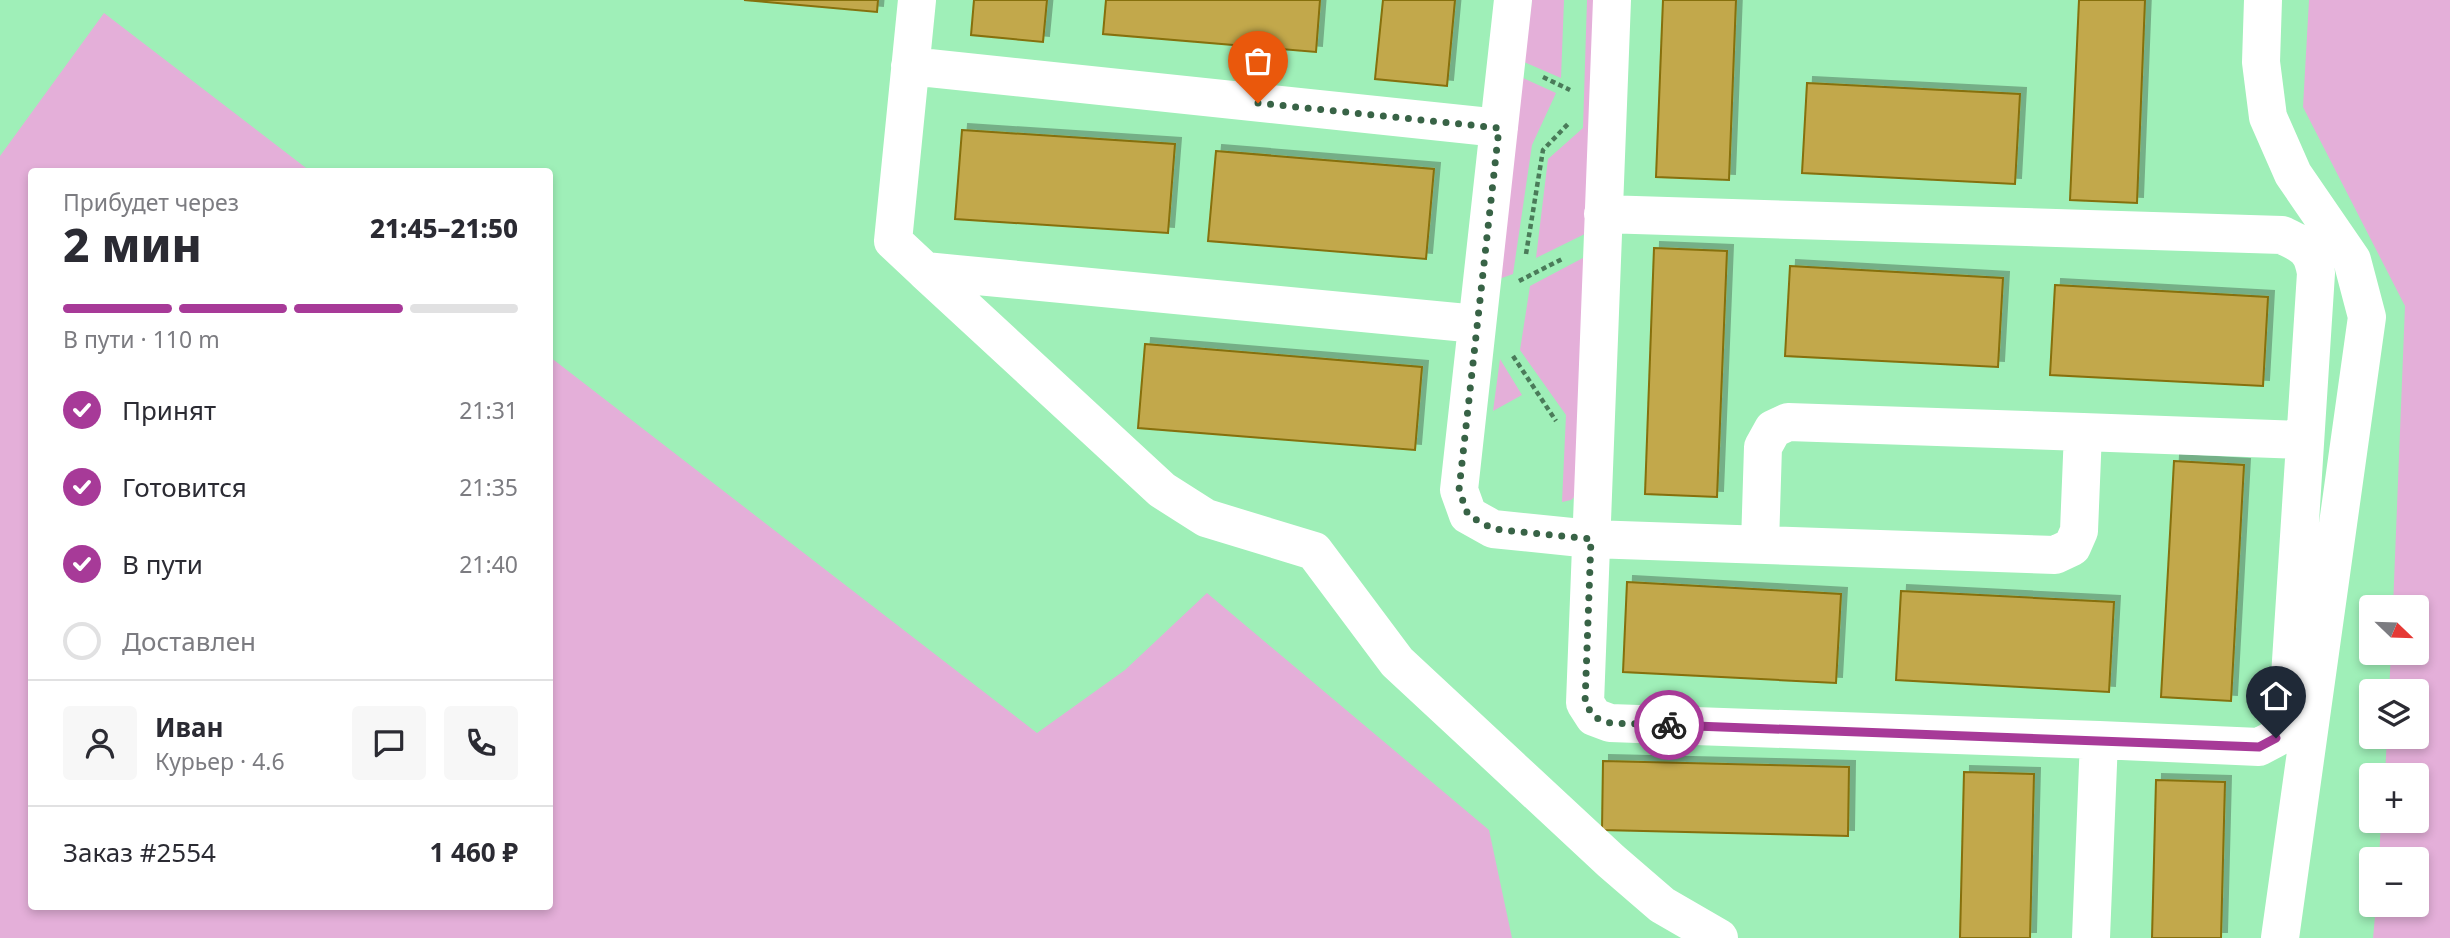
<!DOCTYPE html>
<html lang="ru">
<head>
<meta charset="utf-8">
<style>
	:root { --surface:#fff; --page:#f7f7f7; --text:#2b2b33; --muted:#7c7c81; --line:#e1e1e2; --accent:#a73a98 }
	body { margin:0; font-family:"Noto Sans",sans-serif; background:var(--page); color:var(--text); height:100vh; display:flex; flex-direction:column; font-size:26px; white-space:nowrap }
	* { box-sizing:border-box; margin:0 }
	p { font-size:23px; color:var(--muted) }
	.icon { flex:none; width:38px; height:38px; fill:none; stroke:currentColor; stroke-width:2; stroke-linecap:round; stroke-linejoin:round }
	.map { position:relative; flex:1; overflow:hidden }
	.side { position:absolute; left:28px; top:168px; width:525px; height:742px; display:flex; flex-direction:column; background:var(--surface); border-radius:7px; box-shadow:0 4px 10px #0003 }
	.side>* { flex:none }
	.needle { width:46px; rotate:113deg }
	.buttons { position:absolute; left:2359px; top:595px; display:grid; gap:14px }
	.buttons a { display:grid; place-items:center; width:70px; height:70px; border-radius:7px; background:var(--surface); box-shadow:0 4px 10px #0003; font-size:35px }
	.pin { position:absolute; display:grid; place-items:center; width:60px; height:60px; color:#fff; margin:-72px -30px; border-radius:50% 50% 50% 0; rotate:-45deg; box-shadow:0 0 7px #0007 }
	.pin .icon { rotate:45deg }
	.courier { position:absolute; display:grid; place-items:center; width:70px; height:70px; margin:-35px; border:5px solid #a73a98; border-radius:50%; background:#fff; color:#222; box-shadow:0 2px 9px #0007 }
	.head em { font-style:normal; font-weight:800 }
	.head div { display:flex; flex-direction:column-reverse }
	.head { display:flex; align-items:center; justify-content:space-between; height:119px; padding:0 35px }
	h1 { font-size:46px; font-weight:800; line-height:52px }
	.bar { display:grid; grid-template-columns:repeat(4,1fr); gap:10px 7px; align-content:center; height:84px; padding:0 35px }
	.bar i { height:9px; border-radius:5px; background:var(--line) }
	.bar .current { background:var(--accent) }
	.bar p { grid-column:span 4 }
	.line { display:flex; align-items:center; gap:18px; padding:0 35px; border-top:2px solid var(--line) }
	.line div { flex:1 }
	.round { display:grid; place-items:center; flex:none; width:74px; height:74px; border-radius:7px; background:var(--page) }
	ol { padding:0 35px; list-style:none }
	li { display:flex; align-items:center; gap:21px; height:77px }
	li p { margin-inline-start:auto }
	li .icon { padding:7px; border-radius:50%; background:var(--accent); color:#fff; stroke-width:4 }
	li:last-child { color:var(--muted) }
	li i { width:38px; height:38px; border:4px solid var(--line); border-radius:50% }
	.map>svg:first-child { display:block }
	.green { fill:#e4afd9 }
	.building { fill:#c2a84c; stroke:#866f0a; stroke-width:2; filter:url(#shadow) }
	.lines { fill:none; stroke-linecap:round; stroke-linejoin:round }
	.path { stroke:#4a7b59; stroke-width:4.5; stroke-dasharray:5 3.5; stroke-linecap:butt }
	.minor { stroke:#fff; stroke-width:38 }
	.done { stroke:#386346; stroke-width:7; stroke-dasharray:0 12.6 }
	.route { stroke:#a73a98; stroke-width:9 }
</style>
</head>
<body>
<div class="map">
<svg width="2450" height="938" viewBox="0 0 2450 938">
	<defs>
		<filter id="shadow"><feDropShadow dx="6" dy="-6" stdDeviation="0" flood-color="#0004"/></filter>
	</defs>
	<rect width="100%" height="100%" fill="#9fefb8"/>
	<path class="green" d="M1532 0H1564L1561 78 1524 62Z
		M1587 0H1607L1599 227 1536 258 1548 159 1583 128Z
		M2309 0H2450V938H2373L2376 905H2417V859H2379L2381 821H2417V775H2385L2387 737H2417V691H2389L2391 653H2417V607H2393L2405 306 2303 107Z
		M104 13 310 171 32 172V906H550V357L1037 733 1125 670 1207 593 1489 830 1512 938H0V156Z
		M1523 78 1556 93 1532 145 1513 274 1499 279Z
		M1598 250 1582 490 1571 500 1562 502 1566 415 1520 350 1530 286Z
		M1500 359 1522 395 1493 411Z"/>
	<path class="building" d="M744 0H878L877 12Z
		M974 0H1047L1043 42 971 35Z
		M1106 0H1320L1316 52 1103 34Z
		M1383 0H1455L1447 86 1375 79Z
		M1663 0H1736L1729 180 1656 177Z
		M2079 0H2145L2137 203 2070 200Z
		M1807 83 2020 94 2015 184 1802 173Z
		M962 130 1175 144 1168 233 955 219Z
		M1216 151 1434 169 1426 259 1208 241Z
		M1654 248 1727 251 1717 497 1645 494Z
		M1790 266 2003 278 1998 367 1785 356Z
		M2055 285 2268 297 2263 386 2050 375Z
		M1145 344 1422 367 1415 450 1138 428Z
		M2174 461 2244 465 2231 701 2161 697Z
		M1627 582 1841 594 1836 683 1623 672Z
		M1901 591 2114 602 2109 692 1896 680Z
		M1603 761 1849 767 1848 836 1602 830Z
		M1964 772 2034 774 2030 938H1960Z
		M2156 780 2225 782 2221 938H2152Z"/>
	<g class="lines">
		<path class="path" d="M1543 77 1570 90
			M1526 254 1543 150 1568 124
			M1519 281 1564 258
			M1513 356 1556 421"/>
		<path class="minor" d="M917 0 893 241 925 271 1477 324
			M1513 0 1459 490 1468 515 1493 529 1591 539 2055 555 2072 547 2079 531 2083 432 2305 440
			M1612 0 1585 703 1594 717 1610 723 2099 740 2091 938
			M2263 0 2261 62 2268 117 2293 174 2352 260 2367 317 2280 938
			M910 66 1499 128
			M1603 214 2282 235C2303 245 2312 248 2316 273L2287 723 2276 738 2259 747 2099 740
			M925 271 1162 490 1206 518 1314 551 1397 662 1611 861 1662 905 1719 938
			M1760 544 1763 447 1773 429 1788 422 2083 432"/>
	</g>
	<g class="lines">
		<path class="done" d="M1258 103 1499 128 1459 490 1468 515 1493 529 1591 539 1585 703 1594 717 1610 723 1669 725"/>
		<path class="route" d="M1669 725 2259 747 2276 738"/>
	</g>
</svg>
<div class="buttons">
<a><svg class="needle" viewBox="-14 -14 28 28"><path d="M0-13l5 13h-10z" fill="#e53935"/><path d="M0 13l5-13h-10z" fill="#7c7c81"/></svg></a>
<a><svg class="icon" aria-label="layers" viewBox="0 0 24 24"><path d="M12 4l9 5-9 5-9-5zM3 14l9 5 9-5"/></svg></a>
<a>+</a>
<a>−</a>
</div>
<div class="pin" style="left:1258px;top:103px;background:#ea580c"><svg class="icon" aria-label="bag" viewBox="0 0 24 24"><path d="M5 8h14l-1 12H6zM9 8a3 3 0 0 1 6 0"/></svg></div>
<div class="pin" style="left:2276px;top:738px;background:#1f2937"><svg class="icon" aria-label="home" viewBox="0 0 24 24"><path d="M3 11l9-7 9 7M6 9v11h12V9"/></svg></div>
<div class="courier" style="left:1669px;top:725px"><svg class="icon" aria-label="bike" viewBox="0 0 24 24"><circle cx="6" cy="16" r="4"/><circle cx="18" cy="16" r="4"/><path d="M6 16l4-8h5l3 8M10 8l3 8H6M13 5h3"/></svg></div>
<section class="side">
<div class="head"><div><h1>2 мин</h1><p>Прибудет через</p></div><em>21:45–21:50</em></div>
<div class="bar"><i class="current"></i><i class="current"></i><i class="current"></i><i></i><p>В пути · 110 m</p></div>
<ol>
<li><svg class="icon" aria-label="check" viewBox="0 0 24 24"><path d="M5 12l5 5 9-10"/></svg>Принят<p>21:31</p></li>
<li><svg class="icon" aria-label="check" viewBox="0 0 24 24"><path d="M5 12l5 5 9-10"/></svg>Готовится<p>21:35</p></li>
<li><svg class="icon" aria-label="check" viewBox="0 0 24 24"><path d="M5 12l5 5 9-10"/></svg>В пути<p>21:40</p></li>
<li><i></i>Доставлен</li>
</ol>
<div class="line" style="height:126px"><a class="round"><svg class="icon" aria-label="person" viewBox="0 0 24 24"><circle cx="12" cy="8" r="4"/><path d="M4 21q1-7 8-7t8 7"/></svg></a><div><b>Иван</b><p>Курьер · 4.6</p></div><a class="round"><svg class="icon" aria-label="chat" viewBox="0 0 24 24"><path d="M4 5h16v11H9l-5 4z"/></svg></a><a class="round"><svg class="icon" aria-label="phone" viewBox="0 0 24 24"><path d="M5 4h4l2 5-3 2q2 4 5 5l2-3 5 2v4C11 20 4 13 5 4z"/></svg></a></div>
<div class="line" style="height:91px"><div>Заказ #2554</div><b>1 460 ₽</b></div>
</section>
</div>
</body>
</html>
